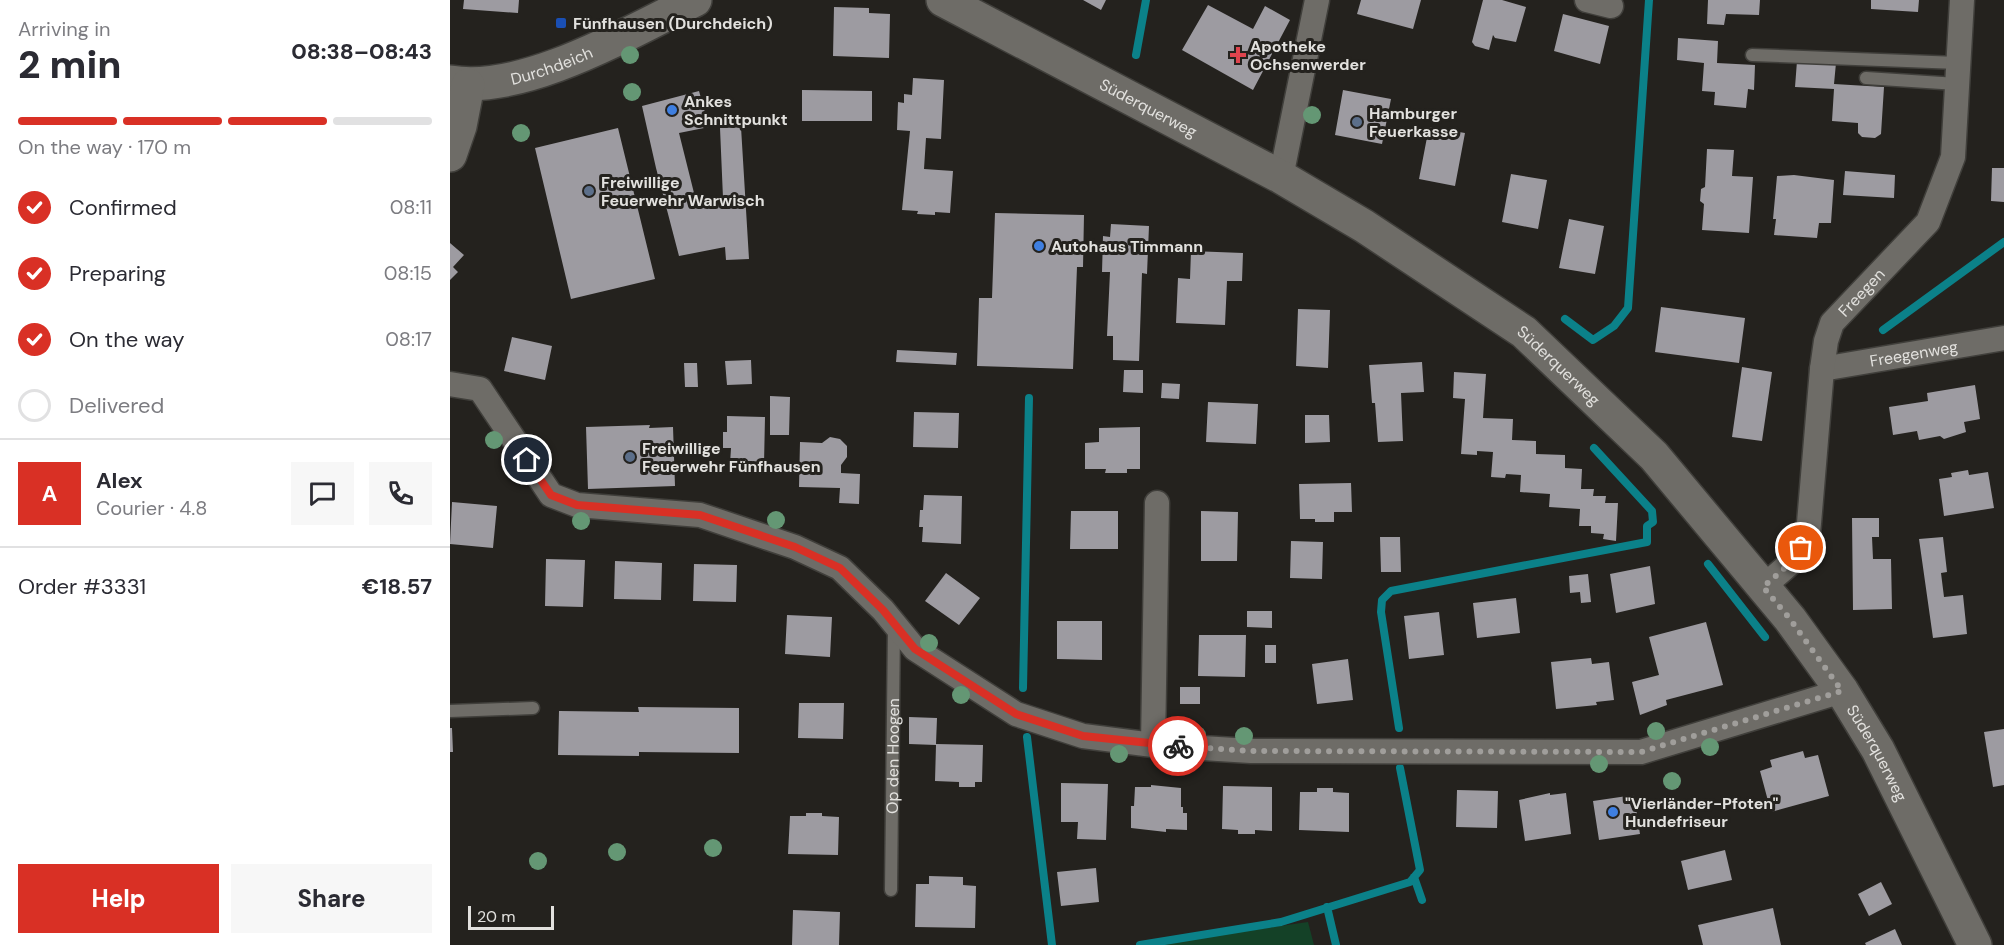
<!DOCTYPE html>
<html lang="en">
<head>
<meta charset="utf-8">
<style>
	:root { --surface:#fff; --page:#f7f7f7; --text:#2b2b33; --muted:#7c7c81; --line:#e1e1e2; --accent:#d93025 }
	body { margin:0; font-family:"DM Sans",sans-serif; background:var(--page); color:var(--text); height:100vh; display:flex; flex-direction:column; font-size:22px; white-space:nowrap }
	* { box-sizing:border-box; margin:0 }
	p { font-size:20px; color:var(--muted) }
	.icon { flex:none; width:33px; height:33px; fill:none; stroke:currentColor; stroke-width:2; stroke-linecap:round; stroke-linejoin:round }
	.map { position:relative; flex:1; overflow:hidden }
	.drawer { display:flex; flex-direction:column; background:var(--surface); width:450px }
	.drawer>* { flex:none }
	.scale { position:absolute; left:18px; bottom:15px; width:86px; box-sizing:border-box; padding-left:6px; border:3px solid #e2e1de; border-top:0; font-size:16px; line-height:21px; white-space:nowrap; color:#e2e1de; -webkit-text-stroke:4px #24221e; paint-order:stroke }
	.pin { position:absolute; display:grid; place-items:center; width:51px; height:51px; color:#fff; margin:-26px; border:3px solid #fff; border-radius:50%; box-shadow:0 2px 6px #0007 }
	.courier { position:absolute; display:grid; place-items:center; width:60px; height:60px; margin:-30px; border:4px solid #d93025; border-radius:50%; background:#fff; color:#222; box-shadow:0 2px 8px #0007 }
	.head em { font-style:normal; font-weight:800 }
	.head div { display:flex; flex-direction:column-reverse }
	.head { display:flex; align-items:center; justify-content:space-between; height:102px; padding:0 18px }
	h1 { font-size:39px; font-weight:800; line-height:45px }
	.bar { display:grid; grid-template-columns:repeat(4,1fr); gap:9px 6px; align-content:center; height:72px; padding:0 18px }
	.bar i { height:8px; border-radius:4px; background:var(--line) }
	.bar .on { background:var(--accent) }
	.bar p { grid-column:span 4 }
	.line { display:flex; align-items:center; gap:15px; padding:0 18px; border-top:2px solid var(--line) }
	.line div { flex:1 }
	.round { display:grid; place-items:center; flex:none; width:63px; height:63px; border-radius:0px; background:var(--page) }
	ol { padding:0 18px; list-style:none }
	li { display:flex; align-items:center; gap:18px; height:66px }
	li p { margin-inline-start:auto }
	li .icon { padding:6px; border-radius:50%; background:var(--accent); color:#fff; stroke-width:4 }
	li:last-child { color:var(--muted) }
	li i { width:33px; height:33px; border:3px solid var(--line); border-radius:50% }
	.button { display:flex; gap:12px; margin-top:auto; padding:12px 18px }
	.button a { flex:1; height:69px; border-radius:0px; background:var(--accent); color:#fff; font-size:24px; font-weight:800; line-height:69px; text-align:center }
	.button a+a { background:var(--page); color:var(--text) }
	main { display:flex; flex:1; min-height:0 }
	.map>svg:first-child { display:block }
	.green { fill:#144127 }
	.lines { fill:none; stroke-linecap:round; stroke-linejoin:round }
	.stream { stroke:#0b8189; stroke-width:8 }
	.building { fill:#9d9ba1 }
	.lane-casing { stroke:#403f3b; stroke-width:15 }
	.street-casing { stroke:#403f3b; stroke-width:27 }
	.secondary-casing { stroke:#403f3b; stroke-width:36 }
	.lane { stroke:#6e6c67; stroke-width:12 }
	.street { stroke:#6e6c67; stroke-width:24 }
	.secondary { stroke:#6e6c67; stroke-width:33 }
	.tree { fill:#649774 }
	.done { stroke:#a09e9b; stroke-width:6; stroke-dasharray:0 10.8 }
	.route { stroke:#d93025; stroke-width:8 }
	.transit-dot { fill:#1a4fb4; stroke:#24221e; stroke-width:2 }
	.health-dot { fill:#e0444e; stroke:#24221e; stroke-width:2 }
	.shop-dot { fill:#3f7fe0; stroke:#24221e; stroke-width:2 }
	.service-dot { fill:#5c6f8a; stroke:#24221e; stroke-width:2 }
	.labels { text-anchor:middle; dominant-baseline:central; stroke-width:6; stroke-linejoin:round; paint-order:stroke }
	.poi-label { font-size:16px; font-weight:bold; fill:#e2e1de; stroke:#24221e; text-anchor:start }
	.street-label { font-size:16px; fill:#e2e1de; stroke:#24221e }
</style>
</head>
<body>
<main>
<section class="drawer">
<div class="head"><div><h1>2 min</h1><p>Arriving in</p></div><em>08:38–08:43</em></div>
<div class="bar"><i class="on"></i><i class="on"></i><i class="on"></i><i></i><p>On the way · 170 m</p></div>
<ol>
<li><svg class="icon" aria-label="check" viewBox="0 0 24 24"><path d="M5 12l5 5 9-10"/></svg>Confirmed<p>08:11</p></li>
<li><svg class="icon" aria-label="check" viewBox="0 0 24 24"><path d="M5 12l5 5 9-10"/></svg>Preparing<p>08:15</p></li>
<li><svg class="icon" aria-label="check" viewBox="0 0 24 24"><path d="M5 12l5 5 9-10"/></svg>On the way<p>08:17</p></li>
<li><i></i>Delivered</li>
</ol>
<div class="line" style="height:108px"><b class="round" style="background:var(--accent);color:#fff">A</b><div><b>Alex</b><p>Courier · 4.8</p></div><a class="round"><svg class="icon" aria-label="chat" viewBox="0 0 24 24"><path d="M4 5h16v11H9l-5 4z"/></svg></a><a class="round"><svg class="icon" aria-label="phone" viewBox="0 0 24 24"><path d="M5 4h4l2 5-3 2q2 4 5 5l2-3 5 2v4C11 20 4 13 5 4z"/></svg></a></div>
<div class="line" style="height:78px"><div>Order #3331</div><b>€18.57</b></div>
<div class="button"><a>Help</a><a>Share</a></div>
</section>
<div class="map">
<svg width="1554" height="945" viewBox="0 0 1554 945">
	<rect width="100%" height="100%" fill="#24221e"/>
	<path class="green" d="M858 922 864 945H701Z"/>
	<g class="lines">
		<path class="stream" d="M686 55 696 0
			M1115 319 1143 340 1164 326 1178 308 1199 0
			M1433 330 1554 242
			M1258 564 1315 637
			M573 688 579 398
			M949 728 931 612 932 600 941 591 1197 542V526L1203 522 1202 511 1144 448
			M577 737 602 945
			M964 877 972 900
			M877 907 886 945
			M690 945 831 922 960 882 970 870 950 768"/>
	</g>
	<path class="building" d="M14 0H69L68 13 13 9Z
		M633 0H656L651 10Z
		M911 0H971L963 29 907 14Z
		M1033 0H1052L1076 7 1066 42 1045 38 1043 35 1039 50 1025 46 1022 42Z
		M1258 0H1310L1309 15 1276 14 1274 25 1257 24Z
		M1421 0H1469L1468 12 1421 9Z
		M758 5 803 29 815 6 840 20 803 90 732 50Z
		M384 7 419 8V13L440 14 439 58 383 56Z
		M1113 14 1159 26 1150 64 1104 51Z
		M1228 38 1268 41 1267 63 1305 65 1304 90 1298 89 1296 108 1264 105 1265 92 1252 91 1254 63 1227 60Z
		M1347 61 1386 63 1384 84 1434 87 1431 134 1425 138 1412 137 1408 133V123L1382 121 1384 89 1345 87Z
		M463 78 494 80 491 139 476 138 474 169 503 171 500 213 485 212V215L467 214 468 211 452 210 460 131 447 130 448 102 454 103V94L462 95Z
		M352 90 422 91V121H352Z
		M893 90 941 99 932 144 885 135Z
		M249 91 259 127 229 133 247 205 273 198 270 128 291 127 299 259 276 260 275 247 229 256 206 168 192 106Z
		M979 127 1015 133 1005 186 969 179Z
		M168 128 205 279 121 299 85 148Z
		M1257 149 1284 150 1282 176 1303 177 1299 233 1252 230 1254 204 1250 201 1251 189 1255 187Z
		M1542 168H1554V202L1541 201Z
		M1395 171 1445 175 1444 198 1393 195Z
		M1061 174 1097 180 1088 229 1052 222Z
		M1344 175 1384 180 1381 223H1369L1367 238 1324 235 1326 219H1323L1327 176Z
		M545 213 634 215 633 267H627L623 369 527 366 529 298H542Z
		M1119 219 1154 226 1145 274 1109 268Z
		M661 224 699 226 697 274 692 273 689 361 663 360V336H657L660 272H652L653 236 660 237Z
		M0 243 14 255 3 267 8 272 0 280Z
		M741 251 793 253 792 281H777L775 325 726 323 728 278 740 279Z
		M1211 307 1295 318 1289 363 1205 352Z
		M848 309 880 310 878 368 846 366Z
		M62 337 102 346 95 380 54 371Z
		M447 350 507 353 506 365 446 362Z
		M301 360 302 384 277 385 275 361Z
		M972 362 974 392 951 393 953 441 928 442 925 403H922L919 365Z
		M234 363H247L248 387H235Z
		M1292 367 1322 372 1312 441 1282 437Z
		M674 370H693V393L673 392Z
		M1004 372 1036 374 1033 418 1063 419 1062 440 1086 441V454L1115 455V468L1132 469 1131 489H1144L1143 496H1156L1155 503H1168L1166 541 1153 539 1154 534 1141 533V526H1129L1130 509 1099 507 1100 494 1070 492 1071 475 1056 474 1055 478 1041 477 1043 452 1027 451V455L1011 454 1015 399 1003 398Z
		M712 383 730 384 729 399 711 398Z
		M1525 385 1530 419 1514 422 1516 432 1494 439 1490 436 1469 440 1467 431 1443 435 1439 407 1478 401 1477 393Z
		M320 396 340 397 339 435H320Z
		M758 402 808 404 806 444 756 442Z
		M464 412 509 413 508 448 463 447Z
		M855 415H879L880 442 855 443Z
		M277 416 315 417 314 464H280L281 448H273V432H277Z
		M200 425 199 428 223 427 225 486 138 489 136 427Z
		M690 427V469H677V473H655L656 469H635V443L649 442V428Z
		M380 437 390 439 397 446V457L391 465V473L410 474 409 504 389 503 390 488 349 487 350 442 372 443Z
		M1518 470 1519 475 1538 472 1544 508 1494 516 1489 479 1502 477 1501 473Z
		M901 483 902 512H884V522H865V519H850L849 484Z
		M474 495 512 496 511 544 472 542 473 527H469L470 510H473Z
		M2 502 47 506 43 548 0 544Z
		M621 511H668V549H620Z
		M751 511 788 512 787 561H751Z
		M1402 518H1429V537H1422L1423 559H1441L1442 609 1403 610Z
		M930 537H950L951 572H931Z
		M1493 537 1497 572 1491 573 1494 597 1513 595 1517 634 1483 638 1469 539Z
		M841 541 873 542 872 579 840 578Z
		M96 559 135 560 133 607 95 606Z
		M165 561 212 563 211 600 164 599Z
		M244 564 287 565 286 602 243 601Z
		M1200 566 1205 604 1166 613 1160 574Z
		M496 573 530 598 509 625 475 601Z
		M1138 574 1141 602 1131 603 1130 592 1120 593 1119 576Z
		M1066 598 1070 633 1027 638 1023 603Z
		M797 611H822V628L797 627Z
		M989 612 994 655 959 659 954 616Z
		M337 615 382 617 380 657 335 654Z
		M607 621H652V660L607 659Z
		M1256 622 1273 685 1216 700 1217 705 1190 715 1182 682 1209 675 1199 637Z
		M749 635H796L795 677 748 676Z
		M815 645H826V663H815Z
		M1141 658 1142 664 1159 662 1164 700 1146 702 1147 705 1106 709 1101 662Z
		M898 659 903 700 867 704 862 664Z
		M730 687H750V704H730Z
		M349 703H394L393 739 348 738Z
		M188 707 289 708V753L189 752V756L108 755 109 711 189 712Z
		M459 717 487 718 486 744 533 745 532 782H525V787H509V782L485 781 486 745 459 744Z
		M0 728H2L3 752H0Z
		M1554 729V785L1543 787 1534 732Z
		M1353 751 1355 758 1368 755 1379 796 1321 812 1310 771 1322 767 1320 760Z
		M611 783 658 784 656 840 627 839 628 822H611Z
		M701 785 731 788V807H733V813H737V830L716 829V832L681 828V806H684L685 787H701Z
		M773 786 822 787V831L805 830V834H788V830L772 829Z
		M867 788H883V792L899 793V832L849 830 850 792H867Z
		M1007 790 1048 791 1047 828 1006 827Z
		M1100 793V795L1116 793 1121 834 1075 841 1069 800Z
		M1184 795 1190 834 1149 840 1143 801Z
		M356 813H372V816L389 817 388 855 338 854 340 816H356Z
		M1275 850 1282 880 1238 890 1231 861Z
		M646 868 649 902 611 906 607 872Z
		M479 876 513 877V885L526 886 525 928 465 927 466 884H479Z
		M1431 882 1442 904 1419 916 1408 894Z
		M1323 908 1331 945H1253L1248 925Z
		M343 910 390 912 389 945H342Z
		M1445 929 1452 945H1416L1415 943Z"/>
	<g class="lines">
		<g class="lane-casing">
			<g id="lane">
				<path d="M1302 55 1508 63"/>
				<path d="M1416 78 1507 84"/>
				<path d="M0 711 83 708"/>
				<path id="s1" d="M441 890 444 627"/>
			</g>
		</g>
		<g class="street-casing">
			<g id="street">
				<path d="M1137 0 1161 6"/>
				<path d="M831 177 867 0"/>
				<path id="s2" d="M1372 369 1554 338"/>
				<path d="M0 384 30 389 101 495 127 505 250 515 345 547 390 568 433 610 465 649 566 714 633 736 703 745 801 751 1191 752 1392 691"/>
				<path id="s3" d="M1313 587 1344 560 1358 535 1372 369 1376 341 1382 323 1478 222 1503 157 1512 0"/>
				<path d="M703 745 707 503"/>
			</g>
		</g>
		<g class="secondary-casing">
			<g id="secondary">
				<path id="s4" d="M493 0 831 177 914 226 1074 332 1204 456 1340 619 1392 691 1428 750 1525 945"/>
				<path id="s5" d="M0 82C73 95 180 32 245 0"/>
				<path d="M0 155 10 126 18 85"/>
			</g>
		</g>
		<use href="#lane" class="lane"/>
		<use href="#street" class="street"/>
		<use href="#secondary" class="secondary"/>
	</g>
	<g class="tree">
		<circle cx="180" cy="55" r="9"/>
		<circle cx="182" cy="92" r="9"/>
		<circle cx="862" cy="115" r="9"/>
		<circle cx="71" cy="133" r="9"/>
		<circle cx="44" cy="440" r="9"/>
		<circle cx="326" cy="520" r="9"/>
		<circle cx="131" cy="521" r="9"/>
		<circle cx="479" cy="643" r="9"/>
		<circle cx="511" cy="695" r="9"/>
		<circle cx="1206" cy="731" r="9"/>
		<circle cx="747" cy="735" r="9"/>
		<circle cx="794" cy="736" r="9"/>
		<circle cx="1260" cy="747" r="9"/>
		<circle cx="669" cy="754" r="9"/>
		<circle cx="1149" cy="764" r="9"/>
		<circle cx="1222" cy="781" r="9"/>
		<circle cx="263" cy="848" r="9"/>
		<circle cx="167" cy="852" r="9"/>
		<circle cx="88" cy="861" r="9"/>
	</g>
	<g class="lines">
		<path class="done" d="M728 746 801 751 1191 752 1392 691 1340 619 1313 587 1344 560 1351 548"/>
		<path class="route" d="M77 460 101 495 127 505 250 515 345 547 390 568 433 610 465 649 566 714 633 736 728 746"/>
	</g>
	<rect class="transit-dot" x="105" y="17" width="12" height="12" rx="3"/>
	<path class="health-dot" d="M785 46h6v6h6v6h-6v6h-6v-6h-6v-6h6z"/>
	<g class="shop-dot">
		<circle cx="222" cy="110" r="6"/>
		<circle cx="589" cy="246" r="6"/>
		<circle cx="1163" cy="812" r="6"/>
	</g>
	<g class="service-dot">
		<circle cx="907" cy="122" r="6"/>
		<circle cx="139" cy="191" r="6"/>
		<circle cx="180" cy="457" r="6"/>
	</g>
	<g class="labels">
		<g class="poi-label">
			<text x="123" y="23">Fünfhausen (Durchdeich)</text>
			<text x="800" y="46">Apotheke<tspan x="800" dy="18">Ochsenwerder</tspan></text>
			<text x="234" y="101">Ankes<tspan x="234" dy="18">Schnittpunkt</tspan></text>
			<text x="919" y="113">Hamburger<tspan x="919" dy="18">Feuerkasse</tspan></text>
			<text x="151" y="182">Freiwillige<tspan x="151" dy="18">Feuerwehr Warwisch</tspan></text>
			<text x="601" y="246">Autohaus Timmann</text>
			<text x="192" y="448">Freiwillige<tspan x="192" dy="18">Feuerwehr Fünfhausen</tspan></text>
			<text x="1175" y="803">"Vierländer-Pfoten"<tspan x="1175" dy="18">Hundefriseur</tspan></text>
		</g>
		<g class="street-label">
			<text stroke="none"><textPath href="#s5" startOffset="104">Durchdeich</textPath></text>
			<text stroke="none"><textPath href="#s4" startOffset="232">Süderquerweg</textPath></text>
			<text stroke="none"><textPath href="#s3" startOffset="326">Freegen</textPath></text>
			<text stroke="none"><textPath href="#s2" startOffset="93">Freegenweg</textPath></text>
			<text stroke="none"><textPath href="#s4" startOffset="718">Süderquerweg</textPath></text>
			<text stroke="none"><textPath href="#s4" startOffset="1222">Süderquerweg</textPath></text>
			<text stroke="none"><textPath href="#s1" startOffset="134">Op den Hoogen</textPath></text>
		</g>
	</g>
</svg>
<div class="scale">20 m</div>
<div class="pin" style="left:1351px;top:548px;background:#ea580c"><svg class="icon" aria-label="bag" viewBox="0 0 24 24"><path d="M5 8h14l-1 12H6zM9 8a3 3 0 0 1 6 0"/></svg></div>
<div class="pin" style="left:77px;top:460px;background:#1f2937"><svg class="icon" aria-label="home" viewBox="0 0 24 24"><path d="M3 11l9-7 9 7M6 9v11h12V9"/></svg></div>
<div class="courier" style="left:728px;top:746px"><svg class="icon" aria-label="bike" viewBox="0 0 24 24"><circle cx="6" cy="16" r="4"/><circle cx="18" cy="16" r="4"/><path d="M6 16l4-8h5l3 8M10 8l3 8H6M13 5h3"/></svg></div>
</div>
</main>
</body>
</html>
